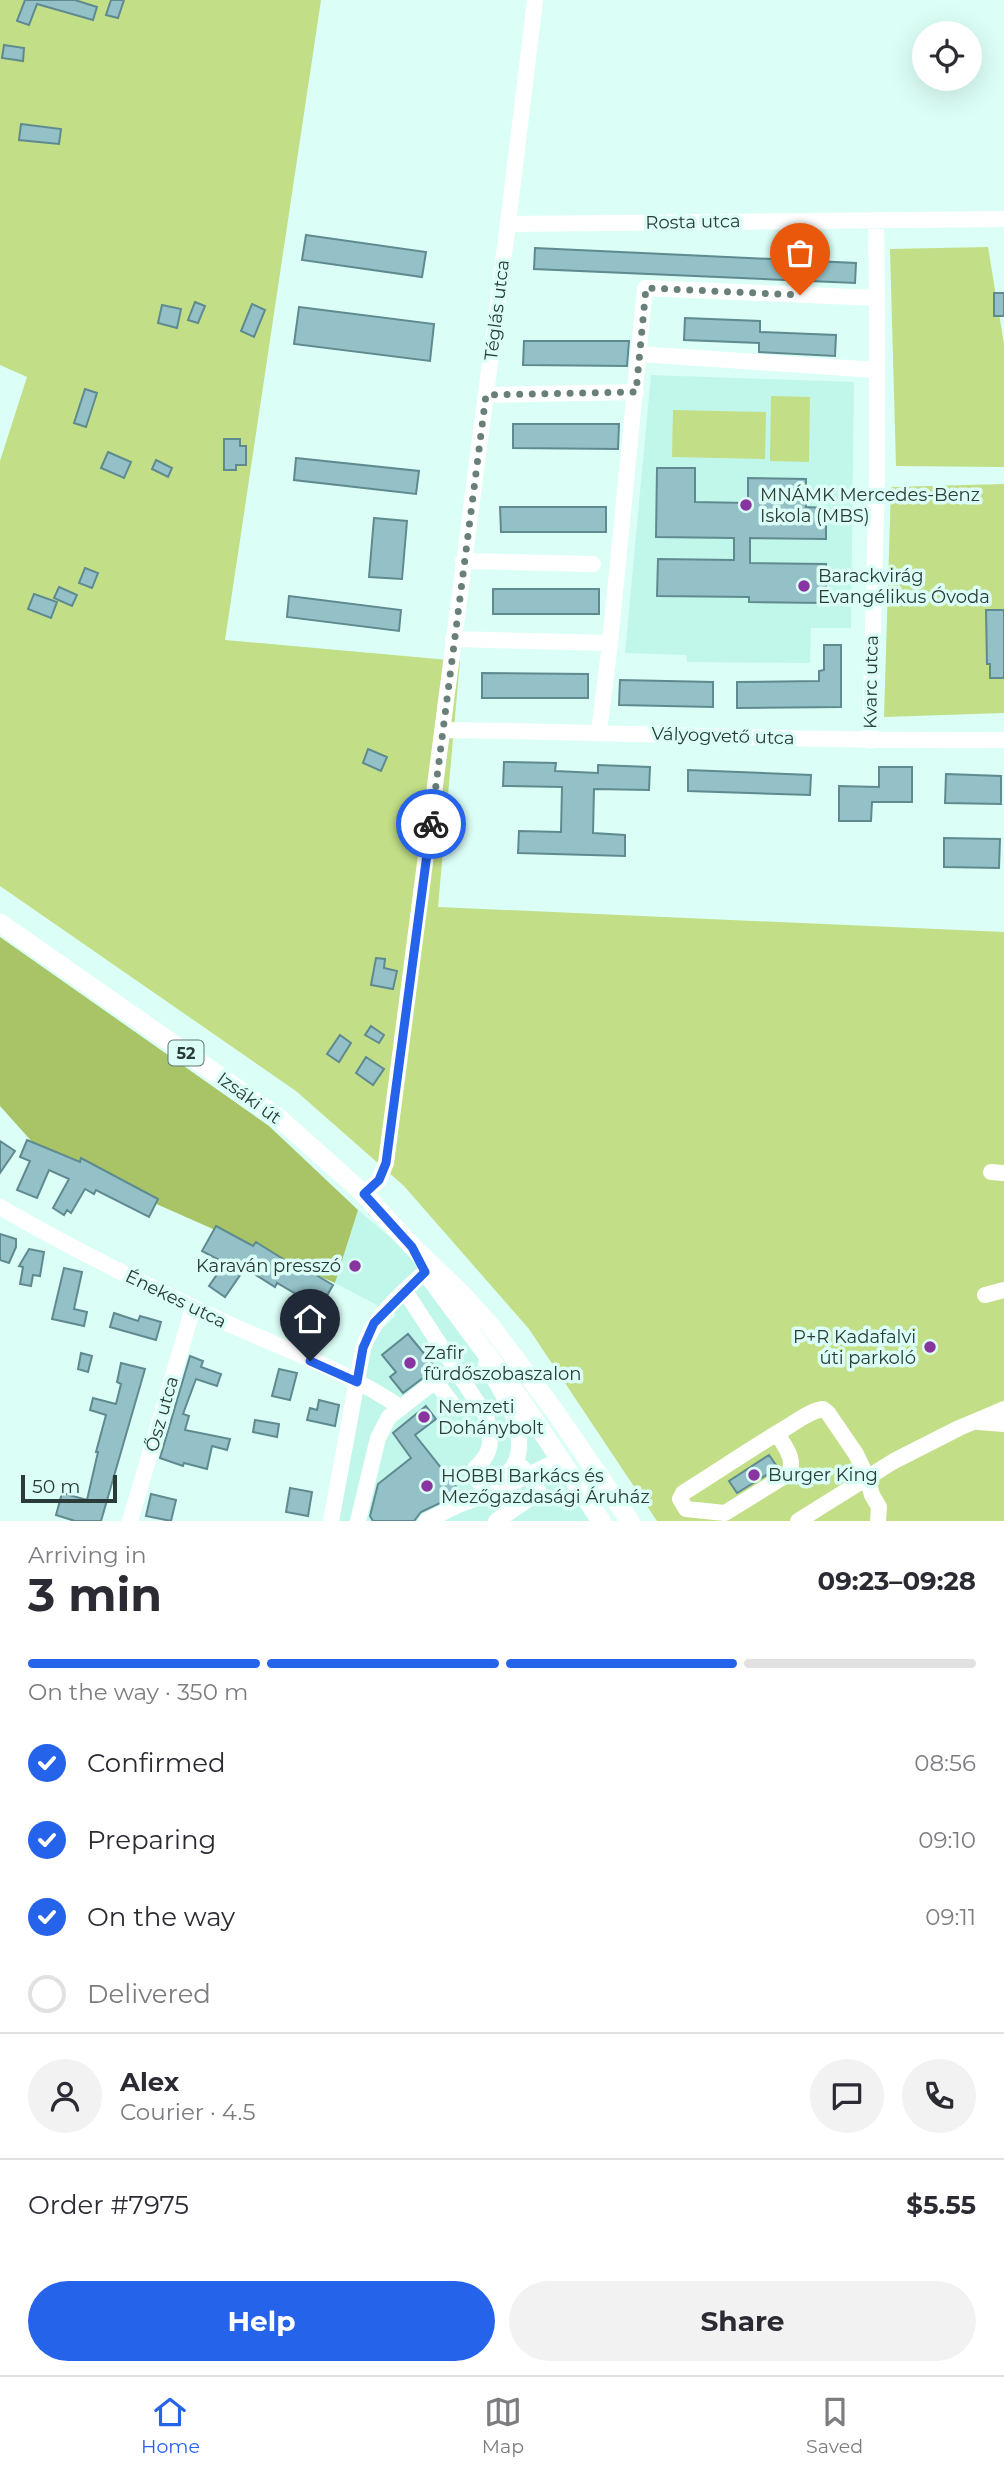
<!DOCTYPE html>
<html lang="en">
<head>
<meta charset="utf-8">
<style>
	:root { --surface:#fff; --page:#f2f2f3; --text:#2b2b33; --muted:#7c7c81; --line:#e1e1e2; --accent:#2563eb }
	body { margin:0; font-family:Montserrat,sans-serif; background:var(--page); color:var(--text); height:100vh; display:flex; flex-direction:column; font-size:26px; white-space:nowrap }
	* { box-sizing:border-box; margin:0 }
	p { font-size:23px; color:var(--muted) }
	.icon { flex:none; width:38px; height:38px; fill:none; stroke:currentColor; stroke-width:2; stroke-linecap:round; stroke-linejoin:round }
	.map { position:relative; height:1521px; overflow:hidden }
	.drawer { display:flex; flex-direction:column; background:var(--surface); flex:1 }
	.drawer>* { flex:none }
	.fabs { position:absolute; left:912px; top:21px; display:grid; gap:14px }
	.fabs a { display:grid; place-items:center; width:70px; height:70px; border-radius:50%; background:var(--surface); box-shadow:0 7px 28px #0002; font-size:35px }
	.scale { position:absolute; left:21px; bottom:18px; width:96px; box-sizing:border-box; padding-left:7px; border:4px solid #2b3c38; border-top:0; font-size:19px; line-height:24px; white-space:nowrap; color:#2b3c38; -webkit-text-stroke:5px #dbfef6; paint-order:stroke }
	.pin { position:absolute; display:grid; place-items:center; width:60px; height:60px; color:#fff; margin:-72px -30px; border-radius:50% 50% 50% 0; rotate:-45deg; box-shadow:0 0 7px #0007 }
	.pin .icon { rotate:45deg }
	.courier { position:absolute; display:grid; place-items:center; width:70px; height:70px; margin:-35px; border:5px solid #2563eb; border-radius:50%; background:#fff; color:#222; box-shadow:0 2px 9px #0007 }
	.head em { font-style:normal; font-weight:700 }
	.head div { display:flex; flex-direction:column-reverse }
	.head { display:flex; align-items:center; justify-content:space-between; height:119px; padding:0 28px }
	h1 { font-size:46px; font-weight:700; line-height:52px }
	.bar { display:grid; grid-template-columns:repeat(4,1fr); gap:10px 7px; align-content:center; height:84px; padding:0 28px }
	.bar i { height:9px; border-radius:5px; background:var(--line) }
	.bar .active { background:var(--accent) }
	.bar p { grid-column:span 4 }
	.line { display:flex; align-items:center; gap:18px; padding:0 28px; border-top:2px solid var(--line) }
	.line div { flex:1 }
	.round { display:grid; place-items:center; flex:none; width:74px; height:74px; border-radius:37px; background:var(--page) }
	ol { padding:0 28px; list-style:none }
	li { display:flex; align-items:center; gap:21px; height:77px }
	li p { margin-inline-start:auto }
	li .icon { padding:7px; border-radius:50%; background:var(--accent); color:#fff; stroke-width:4 }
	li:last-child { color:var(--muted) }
	li i { width:38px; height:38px; border:4px solid var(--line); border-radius:50% }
	.cta { display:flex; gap:14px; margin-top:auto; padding:14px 28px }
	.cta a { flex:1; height:80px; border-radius:42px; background:var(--accent); color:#fff; font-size:28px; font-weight:700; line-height:80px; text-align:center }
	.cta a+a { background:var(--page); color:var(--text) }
	.menu { display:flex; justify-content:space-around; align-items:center; height:98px; border-top:2px solid var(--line); background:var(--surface); font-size:19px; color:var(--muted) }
	.menu a { display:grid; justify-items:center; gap:4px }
	.menu .active { color:var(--accent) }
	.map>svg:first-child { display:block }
	.built { fill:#c1f7ea }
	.green { fill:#c2de86 }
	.forest { fill:#a8c466 }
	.building { fill:#94c1c7; stroke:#5f8a8f; stroke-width:2 }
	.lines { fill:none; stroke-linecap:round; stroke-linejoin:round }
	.minor { stroke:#fff; stroke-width:16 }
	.major { stroke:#fff; stroke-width:19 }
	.done { stroke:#69807a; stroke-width:7; stroke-dasharray:0 12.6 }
	.route { stroke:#2563eb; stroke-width:9 }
	.poi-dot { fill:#8a34a1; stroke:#dbfef6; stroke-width:2.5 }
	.labels { text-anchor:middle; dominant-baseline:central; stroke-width:7; stroke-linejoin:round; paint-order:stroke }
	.shield { fill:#dbfef6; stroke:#607671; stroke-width:2 }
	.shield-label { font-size:16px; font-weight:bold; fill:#2b3c38 }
	.street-label { font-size:18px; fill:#2b3c38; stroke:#dbfef6 }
	.poi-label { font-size:18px; fill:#2b3c38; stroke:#dbfef6; text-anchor:start }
</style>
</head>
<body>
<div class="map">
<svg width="1004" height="1521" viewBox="0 0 1004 1521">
	<rect width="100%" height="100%" fill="#dbfef6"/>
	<path class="built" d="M651 375 854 382 851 628H811L810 663 687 662 686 655 625 653Z
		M358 1210 404 1249 467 1338 591 1521H339L370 1350 381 1330 396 1315 335 1283Z"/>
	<path class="green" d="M0 0H321L225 640 460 661 438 907 1004 932V1521H657L529 1329 404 1186 296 1091 0 886V461L27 377 0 365Z
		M988 247 1004 344V467L896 466 890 249Z
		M771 396 810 397 809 462 770 461Z
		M673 410 766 412 765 459 672 457Z
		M1004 484V713L884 717 891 487Z"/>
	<path class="forest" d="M0 937 269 1126 358 1210 335 1283 43 1154 0 1106Z"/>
	<path class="building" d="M25 0H75L97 7 93 20 37 4 29 25 17 21Z
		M111 0H124L118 18 106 15Z
		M4 45 24 48 23 61 2 58Z
		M21 124 61 129 59 144 19 140Z
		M306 235 426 252 422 277 302 260Z
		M535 248 856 263 855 283 534 269Z
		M994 293H1004V316H994Z
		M195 302 205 306 198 323 188 320Z
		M252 304 265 310 254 337 241 331Z
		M162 305 181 309 177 328 158 323Z
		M299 307 434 324 430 361 294 344Z
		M685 318 760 321V332L836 335 835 356 759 352V343L684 340Z
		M524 341H629L627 366 523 365Z
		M85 389 97 393 86 427 74 423Z
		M513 424H619L618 449 513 448Z
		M224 439H240V446H246V465H236V470H224Z
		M108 452 131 462 124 478 101 468Z
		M296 458 419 471 416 494 294 480Z
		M156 460 172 468 168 477 152 469Z
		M657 468H695V502L748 503V478L806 479V507L826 508V539L750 538V563L826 564V603L749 602V597L657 596 658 559 734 560V538L656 537Z
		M500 507H606V532H501Z
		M374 518 407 521 402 579 369 577Z
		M85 568 98 573 92 588 79 583Z
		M59 587 77 595 72 606 54 598Z
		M493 589H599V614H493Z
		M34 594 57 602 51 618 28 609Z
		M289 596 401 610 399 631 287 617Z
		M986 610H1004V678H990V664H987Z
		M824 645H841V707L737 708V682L819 681V671L824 670Z
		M482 673 588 674V698H482Z
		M620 680 713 682V707L619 705Z
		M368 749 387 757 381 771 363 763Z
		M504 762 556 763 555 771 598 773V765L650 767 649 790 594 789 593 833 625 835V856L518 853 519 831 561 832 562 787 503 786Z
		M879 767H912V802H872L871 821H839V786L879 787Z
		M688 770 811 775 810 795 688 791Z
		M946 774 1001 776V804L945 803Z
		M944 838 1000 839 999 868 944 867Z
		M376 958 385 959 384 968 397 971 393 989 371 985Z
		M371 1026 384 1035 379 1043 365 1035Z
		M340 1035 351 1043 339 1062 327 1054Z
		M366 1057 384 1069 373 1085 356 1073Z
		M27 1140 80 1162 81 1158 158 1199 149 1217 96 1190 94 1194 85 1189 71 1213 67 1210 64 1215 53 1208 69 1179 49 1170 37 1198 17 1190 30 1161 20 1157Z
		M0 1141 15 1151 0 1173Z
		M216 1226 253 1246 256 1242 304 1272 306 1269 333 1285 320 1308 277 1283 275 1287 245 1268 225 1297 209 1286 225 1263 202 1251Z
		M0 1234 16 1239V1247L9 1263 0 1260Z
		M29 1249 44 1252 40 1276 33 1275 31 1286 20 1284 23 1267 19 1266Z
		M64 1268 82 1272 74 1309 87 1312 84 1326 52 1319Z
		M114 1313 138 1321 140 1316 161 1322 156 1340 110 1327Z
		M408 1334 436 1368 403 1393 390 1377 396 1372 382 1355Z
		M81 1353 92 1356 88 1372 78 1369Z
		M190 1356 203 1361 201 1367 221 1374 217 1386 196 1379 183 1414 189 1416 185 1430 230 1439 227 1450 212 1446 207 1469 184 1463 183 1466 160 1458Z
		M121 1363 145 1369 101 1521H75L56 1515 62 1493 87 1500 98 1452H96L106 1415 90 1410 93 1398 116 1404 121 1384 117 1382Z
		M279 1369 297 1373 290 1400 272 1396Z
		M319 1400 339 1405 335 1426 307 1420 310 1408 317 1410Z
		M426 1406 436 1419 415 1435 461 1493 421 1512 414 1521H373L370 1516 378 1484 411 1458 393 1433Z
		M255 1420 279 1424 277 1437 253 1432Z
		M769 1455 778 1468 737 1493 729 1481Z
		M290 1488 312 1492 308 1516 286 1512Z
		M151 1494 176 1500 171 1521 146 1516Z"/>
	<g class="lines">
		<path class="minor" d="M876 220 877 298
			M508 224 1004 219
			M640 354 876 370
			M486 395 636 392
			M463 561 593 564
			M453 639 610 643
			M443 730C630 732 817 742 1004 740
			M599 732 610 643 645 288 877 298V476L870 741
			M991 1172 1004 1173
			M364 1194 379 1180 386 1163 508 224 535 0
			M0 1207C74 1250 151 1288 229 1324 284 1349 352 1373 401 1408
			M405 1291 486 1416C490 1430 494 1447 483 1460 478 1466 475 1466 473 1474 483 1489 498 1499 510 1512
			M985 1295 1004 1290
			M486 1364C500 1392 533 1434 513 1467 507 1476 499 1484 492 1493
			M435 1381 451 1402
			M978 1422 1004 1424
			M777 1433C784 1446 797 1460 788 1474L725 1513 686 1509 680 1499 683 1493C717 1472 750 1449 784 1429 796 1422 809 1411 823 1409L828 1413 856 1454 867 1477 872 1495 879 1507 878 1521
			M130 1521 193 1308
			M331 1521 363 1348C374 1316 401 1294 425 1272
			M358 1521 378 1438 389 1417 435 1381 456 1369
			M426 1521 458 1505 492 1493 549 1465H565
			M496 1521 539 1492 522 1467
			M798 1521 894 1461 959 1428 1004 1409"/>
		<path class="major" d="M0 923 279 1118 364 1194 412 1246 463 1295 489 1324 554 1410 630 1521
			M426 1272 523 1403 601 1521"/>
	</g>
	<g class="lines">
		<path class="done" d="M431 824 486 395 636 392 646 288 800 295"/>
		<path class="route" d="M310 1361 357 1382 363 1348 374 1323 425 1272 412 1247 364 1194 379 1180 386 1163 431 824"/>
	</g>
	<g class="poi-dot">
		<circle cx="746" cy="505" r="7"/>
		<circle cx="804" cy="586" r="7"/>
		<circle cx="355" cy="1266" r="7"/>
		<circle cx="930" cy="1347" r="7"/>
		<circle cx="410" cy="1363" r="7"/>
		<circle cx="424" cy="1417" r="7"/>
		<circle cx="754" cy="1475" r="7"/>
		<circle cx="427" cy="1486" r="7"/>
	</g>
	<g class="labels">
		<rect class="shield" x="168.5" y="1040.5" width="35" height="25" rx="5"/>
		<g class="shield-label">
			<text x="186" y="1053">52</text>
		</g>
		<g class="street-label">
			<text transform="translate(693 222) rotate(-1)">Rosta utca</text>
			<text transform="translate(497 310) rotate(-83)">Téglás utca</text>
			<text transform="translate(871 682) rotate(-89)">Kvarc utca</text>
			<text transform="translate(723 736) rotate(2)">Vályogvető utca</text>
			<text transform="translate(249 1098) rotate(36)">Izsáki út</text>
			<text transform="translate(176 1299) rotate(26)">Énekes utca</text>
			<text transform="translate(162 1414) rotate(-74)">Ősz utca</text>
		</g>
		<g class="poi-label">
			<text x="760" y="495">MNÁMK Mercedes-Benz<tspan x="760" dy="21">Iskola (MBS)</tspan></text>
			<text x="818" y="576">Barackvirág<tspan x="818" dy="21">Evangélikus Óvoda</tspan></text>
			<text x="341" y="1266" text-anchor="end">Karaván presszó</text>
			<text x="916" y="1337" text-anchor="end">P+R Kadafalvi<tspan x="916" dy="21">úti parkoló</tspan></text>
			<text x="424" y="1353">Zafir<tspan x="424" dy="21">fürdőszobaszalon</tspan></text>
			<text x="438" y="1407">Nemzeti<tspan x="438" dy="21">Dohánybolt</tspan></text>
			<text x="768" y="1475">Burger King</text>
			<text x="441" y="1476">HOBBI Barkács és<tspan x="441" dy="21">Mezőgazdasági Áruház</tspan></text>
		</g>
	</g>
</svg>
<div class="fabs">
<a><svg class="icon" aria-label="locate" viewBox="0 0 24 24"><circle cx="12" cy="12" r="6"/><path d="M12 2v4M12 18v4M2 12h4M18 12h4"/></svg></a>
</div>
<div class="scale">50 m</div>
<div class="pin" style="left:800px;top:295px;background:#ea580c"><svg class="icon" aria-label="bag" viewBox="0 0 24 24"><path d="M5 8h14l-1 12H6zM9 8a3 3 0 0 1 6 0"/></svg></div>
<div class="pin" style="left:310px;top:1361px;background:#1f2937"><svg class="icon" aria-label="home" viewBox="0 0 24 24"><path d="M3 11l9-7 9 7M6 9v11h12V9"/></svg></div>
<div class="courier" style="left:431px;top:824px"><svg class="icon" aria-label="bike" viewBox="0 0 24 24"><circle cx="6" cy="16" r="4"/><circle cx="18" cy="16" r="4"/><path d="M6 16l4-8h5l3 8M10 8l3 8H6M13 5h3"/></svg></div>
</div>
<section class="drawer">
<div class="head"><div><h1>3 min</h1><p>Arriving in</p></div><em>09:23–09:28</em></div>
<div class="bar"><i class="active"></i><i class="active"></i><i class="active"></i><i></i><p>On the way · 350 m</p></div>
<ol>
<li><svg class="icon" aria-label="check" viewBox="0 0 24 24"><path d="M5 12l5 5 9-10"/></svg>Confirmed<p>08:56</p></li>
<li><svg class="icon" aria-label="check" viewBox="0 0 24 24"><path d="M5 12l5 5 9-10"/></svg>Preparing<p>09:10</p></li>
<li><svg class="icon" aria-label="check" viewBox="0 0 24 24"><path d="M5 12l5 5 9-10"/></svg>On the way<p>09:11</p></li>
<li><i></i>Delivered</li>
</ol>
<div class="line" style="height:126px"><a class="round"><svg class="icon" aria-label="person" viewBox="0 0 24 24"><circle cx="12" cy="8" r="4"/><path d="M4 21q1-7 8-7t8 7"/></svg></a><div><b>Alex</b><p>Courier · 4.5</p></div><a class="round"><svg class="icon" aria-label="chat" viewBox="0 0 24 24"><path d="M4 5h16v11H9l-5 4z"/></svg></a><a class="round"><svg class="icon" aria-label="phone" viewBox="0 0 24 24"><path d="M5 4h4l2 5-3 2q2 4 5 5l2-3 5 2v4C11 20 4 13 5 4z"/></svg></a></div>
<div class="line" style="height:91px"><div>Order #7975</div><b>$5.55</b></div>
<div class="cta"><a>Help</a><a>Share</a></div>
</section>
<nav class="menu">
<a class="active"><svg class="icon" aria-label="home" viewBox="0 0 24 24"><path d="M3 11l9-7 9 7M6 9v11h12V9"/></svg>Home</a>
<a><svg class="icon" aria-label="map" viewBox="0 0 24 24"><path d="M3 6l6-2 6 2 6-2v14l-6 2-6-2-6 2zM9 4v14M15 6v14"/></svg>Map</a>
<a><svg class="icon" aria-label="saved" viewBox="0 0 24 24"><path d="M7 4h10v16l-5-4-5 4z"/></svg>Saved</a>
</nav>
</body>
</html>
